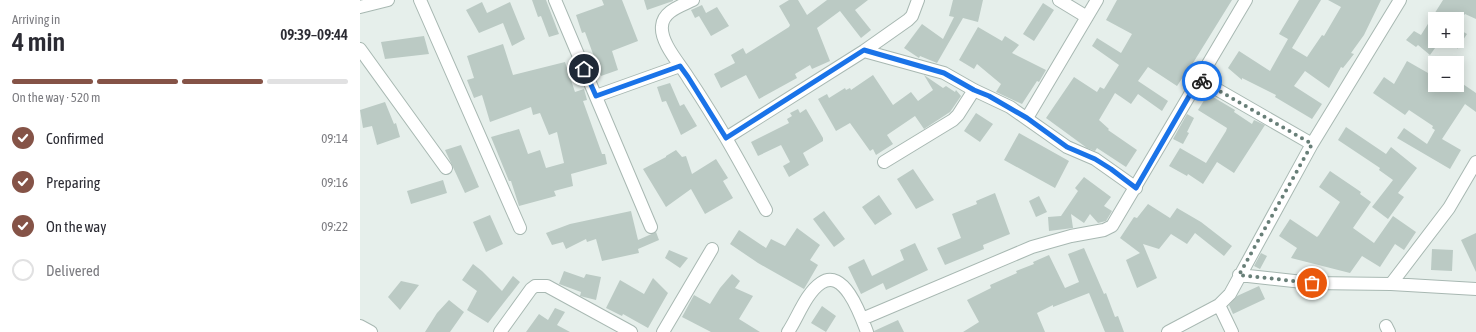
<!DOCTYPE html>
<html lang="en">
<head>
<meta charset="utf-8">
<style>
	:root { --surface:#fff; --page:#f2f2f3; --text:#2b2b33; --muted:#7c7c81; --line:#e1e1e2; --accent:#855347 }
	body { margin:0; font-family:"Asap Condensed",sans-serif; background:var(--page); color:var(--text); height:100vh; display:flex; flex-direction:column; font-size:15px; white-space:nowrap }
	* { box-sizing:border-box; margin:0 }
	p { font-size:13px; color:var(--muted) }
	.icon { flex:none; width:22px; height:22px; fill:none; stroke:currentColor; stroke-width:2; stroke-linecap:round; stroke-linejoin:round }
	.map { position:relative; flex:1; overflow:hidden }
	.details { display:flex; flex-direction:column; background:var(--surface); width:360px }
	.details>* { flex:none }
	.controls { position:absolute; left:1068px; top:12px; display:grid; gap:8px }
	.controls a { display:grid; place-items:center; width:36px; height:36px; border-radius:0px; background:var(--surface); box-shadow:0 2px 10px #0003; font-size:20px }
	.pin { position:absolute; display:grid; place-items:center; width:34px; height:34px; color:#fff; margin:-17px; border:2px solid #fff; border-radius:50%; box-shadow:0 1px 4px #0007 }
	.courier { position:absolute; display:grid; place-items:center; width:40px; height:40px; margin:-20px; border:3px solid #1a73e8; border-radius:50%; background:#fff; color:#222; box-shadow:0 1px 5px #0007 }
	.overview em { font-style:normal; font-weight:600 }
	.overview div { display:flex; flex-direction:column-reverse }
	.overview { display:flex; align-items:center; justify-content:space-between; height:68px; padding:0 12px }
	h1 { font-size:26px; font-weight:600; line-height:30px }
	.bar { display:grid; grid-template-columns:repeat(4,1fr); gap:6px 4px; align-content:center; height:48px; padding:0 12px }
	.bar i { height:5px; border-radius:3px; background:var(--line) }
	.bar .selected { background:var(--accent) }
	.bar p { grid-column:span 4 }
	ol { padding:0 12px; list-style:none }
	li { display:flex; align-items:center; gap:12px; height:44px }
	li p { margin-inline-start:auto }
	li .icon { padding:4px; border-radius:50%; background:var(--accent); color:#fff; stroke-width:4 }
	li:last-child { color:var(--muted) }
	li i { width:22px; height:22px; border:2px solid var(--line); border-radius:50% }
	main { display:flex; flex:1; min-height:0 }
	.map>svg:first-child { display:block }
	.building { fill:#bbcac4 }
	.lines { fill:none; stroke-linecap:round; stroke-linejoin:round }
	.minor-casing { stroke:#a8b8b2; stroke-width:14 }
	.minor { stroke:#fff; stroke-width:12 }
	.done { stroke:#687f78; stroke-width:4; stroke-dasharray:0 7.2 }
	.route { stroke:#1a73e8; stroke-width:5 }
</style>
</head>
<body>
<main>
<section class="details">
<div class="overview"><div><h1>4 min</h1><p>Arriving in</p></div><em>09:39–09:44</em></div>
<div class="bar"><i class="selected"></i><i class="selected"></i><i class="selected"></i><i></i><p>On the way · 520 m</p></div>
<ol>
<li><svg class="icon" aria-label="check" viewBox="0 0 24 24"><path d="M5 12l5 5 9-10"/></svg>Confirmed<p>09:14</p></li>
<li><svg class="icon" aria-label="check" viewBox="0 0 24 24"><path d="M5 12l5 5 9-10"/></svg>Preparing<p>09:16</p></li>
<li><svg class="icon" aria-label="check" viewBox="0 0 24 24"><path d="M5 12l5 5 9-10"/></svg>On the way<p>09:22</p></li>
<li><i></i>Delivered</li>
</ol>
</section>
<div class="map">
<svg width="1116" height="332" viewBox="0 0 1116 332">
	<rect width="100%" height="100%" fill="#e6efeb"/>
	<path class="building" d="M172 0H186L199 34 189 37 181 16 178 17Z
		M242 0H262L278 41 252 51 258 70 241 76 225 32 222 33 216 15 244 5Z
		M284 0H313V1L287 10Z
		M429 0H438L447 15 467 0H508L495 10 511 30 501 38 480 11 457 28 470 61 452 69 450 65 435 74 437 78 399 99 386 75 361 88 354 74 375 63 371 55 383 48 386 54 429 27 430 25 419 6Z
		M593 0H623L618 22 603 18 577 63 560 56 559 58 544 48 562 24 583 39 594 17 589 16Z
		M757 0H872L833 63 836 65 830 73 827 71 817 86 788 67 778 81 808 101 802 111 778 94 771 104 755 93 739 120 749 129 748 130 777 150 766 167 737 148 735 151 727 148 686 118 714 77 737 92 740 87 744 89 759 65 732 46 737 38 761 53 772 34 746 20Z
		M939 0H961L932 48 947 57 962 35 964 36 981 7 968 0H1021L1004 35 991 53 994 54 983 68 981 67 969 88 945 71 934 86 962 104 952 119 915 97 916 95 882 78V80L868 68 879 51 910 71 928 39 919 34Z
		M1083 0H1116V19L1105 14 1101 19H1075V41H1080L1070 55 1058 45 1056 47 1046 40 1054 31 1061 35Z
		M122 2 127 13 150 2 165 39 152 46 143 23 119 33 106 10Z
		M683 3 694 10 674 41 663 34Z
		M342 5 346 13 357 7 369 26 351 36 339 16 335 18 331 10Z
		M618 27 642 41 645 36 659 45 652 53 686 70 679 82 677 81 662 104 636 92 641 84 617 64 614 69 599 60Z
		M1097 28 1107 34 1097 49Z
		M64 36 69 54 25 59 21 42Z
		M143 44 153 75 205 62 215 92 224 89 227 100 223 101 242 154H245L247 164 211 174 213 186 194 191 196 196 159 206 151 181H149L131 137 159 129 168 154 180 150 186 168 204 163 197 132 189 135 180 113 173 115 171 107 130 122 122 95 114 98 107 80 114 78 107 56Z
		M1047 61 1075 77V85H1097V80L1116 93V112L1105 104 1082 139 1101 150 1090 169 1037 138 1044 128 1067 144 1075 130 1072 128 1073 126 1049 110 1045 115 1013 93 1024 77 1034 84Z
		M513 75 533 105 551 92 558 101 573 90 564 75 583 88 586 86 595 92 596 90 601 96 590 112 564 129 555 116 527 135 533 144 516 155 513 149 510 151 490 123 476 131 458 99 467 94 469 98 485 88 486 90 490 88 491 90Z
		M310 83 320 106 324 104 337 126 321 135 306 101 302 102 297 87Z
		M848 94 875 110 874 112 892 124 894 120 905 125 874 173 857 162 843 184 828 174 827 176 809 166 820 148 846 163 866 131 867 128 838 110Z
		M25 102 34 124 36 123 40 137 17 145 12 126 3 128 0 110Z
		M438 109 440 113 446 109 463 138V141L443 153 449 165 429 177 423 166 430 162 421 145 398 156 391 142 429 123 427 119 432 116 430 113Z
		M616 113 633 124 620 142 604 131Z
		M827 114 834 118 827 132 829 133 823 144 813 139Z
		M986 127 1026 154 1031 147 1057 168 1038 193 1044 197 1028 219 1012 207 1033 180 1019 170 1020 168 978 140Z
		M659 133 709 161 695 188 644 160Z
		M101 145 119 187 105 193 85 150Z
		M316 150 322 157 326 156 332 174 356 159 368 178 363 181 373 198 345 214 331 189 306 207 283 169 306 157V156Z
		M553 169 574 200 556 209 537 179Z
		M970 171 1001 192 1000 194 1011 202 993 228 1014 243 1033 216 1056 232 1044 250 1035 244 1020 267 1002 256 990 273 931 258 937 248 919 236 930 219 957 237 959 235 980 202 959 187Z
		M724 177 751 197 744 206 752 211 746 221 738 223 730 214 724 223 711 214 713 228 689 231 688 217 701 216 718 191 715 188Z
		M83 180 87 193 51 204 47 191Z
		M635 193 650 234 623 245 624 249 585 265 577 248 601 238 592 214 617 204 616 201Z
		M519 195 532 214 515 225 502 207Z
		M679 196 687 212 676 217 669 201Z
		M788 204 810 218 817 208 841 222 872 246 864 256 835 233 827 244 811 234 799 249 783 244 797 278 777 288 766 260 780 253 760 238 774 217 777 218Z
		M271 211 278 240 296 232 299 240 278 249 279 253 242 261 236 239 227 242 226 239 206 249 203 242 192 245 186 233 210 224Z
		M464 211 485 239 474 247 453 219Z
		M130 215 143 244 126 252 113 222Z
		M437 228 460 245 450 260 458 265 444 289 398 263 370 244 379 230 406 248 411 239 425 246Z
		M1116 233V272L1101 240Z
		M555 243 568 270 526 290 523 283 501 294 488 267 504 259 512 276 544 260 540 250Z
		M724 248 744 294 746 293 755 317 758 316 764 332H745L729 293 693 307V305L677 313 685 332H603L619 322 607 300 631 288 630 285 657 273 656 271 674 264 673 262 689 255 705 288 719 282 708 254Z
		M1072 249 1093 250 1092 271 1071 270Z
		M309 250 328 258 320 268 305 258Z
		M901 253 907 256 900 269 894 266Z
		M113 264 122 271 142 291 153 276 160 282 128 323 107 310 117 291 102 280Z
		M204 271 224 278 226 274 241 277 236 300 220 296 221 292 199 284Z
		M372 274 380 281 375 288 393 296 379 319 400 332H351L322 317 334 295 350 304 360 288Z
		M293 278 308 293 288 328 263 314 262 316 246 308 260 280 284 294Z
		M41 281 59 285 40 310 28 297Z
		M899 286 905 299 873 314 869 305 877 296Z
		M89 300 104 312 90 332H65L77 313Z
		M462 306 476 316 466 332 451 323Z
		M195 308 205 312 197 325 210 332H166L179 314 188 320Z
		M538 320 544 332H514V331Z"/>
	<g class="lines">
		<g class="minor-casing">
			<path id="minor" d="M60 0 160 228
				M195 0 291 227
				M333 0C321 6 303 11 302 26 300 43 321 65 329 79 342 98 354 118 366 138 380 162 393 186 406 210
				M699 0 727 17
				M0 7 28 0
				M0 49 86 168
				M504 51 584 73 614 90 650 107 707 147 735 159 776 188
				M839 79 952 144
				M236 96 320 66
				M667 118 737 0
				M366 138 504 51 548 20 552 16 558 0
				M524 162 593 120 598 115 614 90
				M879 275 952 283 1031 284 1116 289
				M1031 284 1089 208 1116 162
				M859 305 872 332
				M502 319 672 247 711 236 744 230 752 226 886 0
				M0 326 11 332
				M1026 326 1029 332
				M140 332 171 289 175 286H187L271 332
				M303 332 352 249
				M428 332C438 317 446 293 461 283 484 267 501 316 507 332
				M808 332 859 305 870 294 952 144 1040 0"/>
		</g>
		<use href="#minor" class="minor"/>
	</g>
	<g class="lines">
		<path class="done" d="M842 81 952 144 879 275 952 283"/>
		<path class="route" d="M224 69 236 96 320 66 328 77 366 138 504 50 584 73 614 90 629 96 667 118 707 147 735 159 751 169 776 188 839 79 842 81"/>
	</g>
</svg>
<div class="controls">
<a>+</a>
<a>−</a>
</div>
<div class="pin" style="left:952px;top:283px;background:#ea580c"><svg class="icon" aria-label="bag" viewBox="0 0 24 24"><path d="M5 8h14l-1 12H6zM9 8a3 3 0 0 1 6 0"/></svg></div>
<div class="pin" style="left:224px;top:69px;background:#1f2937"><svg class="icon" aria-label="home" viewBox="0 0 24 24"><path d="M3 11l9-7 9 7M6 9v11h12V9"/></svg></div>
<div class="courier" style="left:842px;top:81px"><svg class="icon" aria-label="bike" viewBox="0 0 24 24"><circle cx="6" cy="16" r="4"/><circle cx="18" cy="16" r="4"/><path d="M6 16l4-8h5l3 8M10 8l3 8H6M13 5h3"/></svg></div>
</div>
</main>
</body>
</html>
